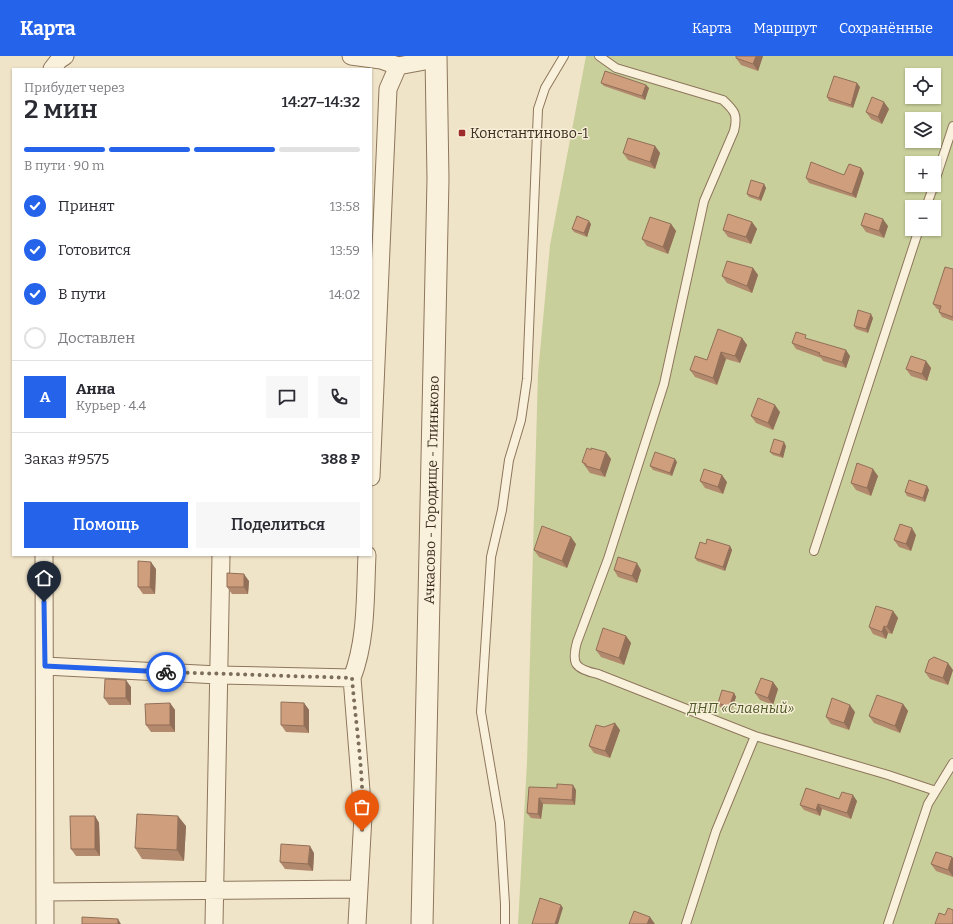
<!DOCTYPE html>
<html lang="ru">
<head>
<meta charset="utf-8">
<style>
	:root { --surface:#fff; --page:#f7f7f7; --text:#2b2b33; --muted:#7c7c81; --line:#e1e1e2; --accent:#2563eb }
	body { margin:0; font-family:Bitter,serif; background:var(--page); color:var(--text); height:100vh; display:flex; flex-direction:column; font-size:15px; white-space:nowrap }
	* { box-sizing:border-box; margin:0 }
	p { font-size:13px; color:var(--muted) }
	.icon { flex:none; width:22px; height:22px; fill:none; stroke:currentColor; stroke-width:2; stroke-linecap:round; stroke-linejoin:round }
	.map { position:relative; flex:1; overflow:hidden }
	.panel { position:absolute; left:12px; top:12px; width:360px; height:488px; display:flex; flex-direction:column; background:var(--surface); border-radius:0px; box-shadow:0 1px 3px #0004 }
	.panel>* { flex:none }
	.fabs { position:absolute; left:905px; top:12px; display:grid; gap:8px }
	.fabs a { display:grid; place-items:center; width:36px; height:36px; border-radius:0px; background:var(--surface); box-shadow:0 1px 3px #0004; font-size:20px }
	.pin { position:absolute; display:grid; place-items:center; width:34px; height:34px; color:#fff; margin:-41px -17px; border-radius:50% 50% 50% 0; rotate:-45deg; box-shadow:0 0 4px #0007 }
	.pin .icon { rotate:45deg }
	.courier { position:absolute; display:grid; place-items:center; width:40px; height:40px; margin:-20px; border:3px solid #2563eb; border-radius:50%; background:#fff; color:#222; box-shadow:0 1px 5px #0007 }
	.overview em { font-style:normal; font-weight:600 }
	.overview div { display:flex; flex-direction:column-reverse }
	.overview { display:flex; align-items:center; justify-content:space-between; height:68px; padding:0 12px }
	h1 { font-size:26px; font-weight:600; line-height:30px }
	.bar { display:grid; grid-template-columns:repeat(4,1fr); gap:6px 4px; align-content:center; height:48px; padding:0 12px }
	.bar i { height:5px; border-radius:3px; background:var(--line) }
	.bar .on { background:var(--accent) }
	.bar p { grid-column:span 4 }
	.line { display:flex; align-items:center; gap:10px; padding:0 12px; border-top:1px solid var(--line) }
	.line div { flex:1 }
	.round { display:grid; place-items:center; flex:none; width:42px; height:42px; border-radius:0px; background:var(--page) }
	ol { padding:0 12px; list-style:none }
	li { display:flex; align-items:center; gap:12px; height:44px }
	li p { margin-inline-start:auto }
	li .icon { padding:4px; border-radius:50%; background:var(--accent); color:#fff; stroke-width:4 }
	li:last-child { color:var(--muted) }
	li i { width:22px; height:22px; border:2px solid var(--line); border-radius:50% }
	.primary-button { display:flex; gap:8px; margin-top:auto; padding:8px 12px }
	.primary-button a { flex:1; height:46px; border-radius:0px; background:var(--accent); color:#fff; font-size:16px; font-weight:600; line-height:46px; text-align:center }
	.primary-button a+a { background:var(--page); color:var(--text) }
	header { display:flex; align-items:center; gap:24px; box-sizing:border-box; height:56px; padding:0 20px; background:var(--accent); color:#fff }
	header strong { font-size:19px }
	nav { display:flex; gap:22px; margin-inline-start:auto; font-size:14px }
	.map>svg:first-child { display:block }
	.green { fill:#c9cf9b; fill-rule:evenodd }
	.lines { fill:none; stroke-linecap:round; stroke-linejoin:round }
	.service-casing { stroke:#8d765c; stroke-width:10 }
	.minor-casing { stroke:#8d765c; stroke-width:19 }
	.tertiary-casing { stroke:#8d765c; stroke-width:23 }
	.service { stroke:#faf1dc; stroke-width:8 }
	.minor { stroke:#faf1dc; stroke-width:17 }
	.tertiary { stroke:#faf1dc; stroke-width:21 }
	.wall { fill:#b2896c }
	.shaded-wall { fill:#916f58 }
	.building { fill:#cf9f7d; stroke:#916f58 }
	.done { stroke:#7c6e5b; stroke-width:4; stroke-dasharray:0 7.2 }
	.route { stroke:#2563eb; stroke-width:5 }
	.poi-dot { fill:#9e2a2b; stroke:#f7eed8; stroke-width:1.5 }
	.labels { text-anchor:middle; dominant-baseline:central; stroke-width:3; stroke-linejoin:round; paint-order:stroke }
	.poi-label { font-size:14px; fill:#3d2e20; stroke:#f7eed8; text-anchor:start }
	.street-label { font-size:14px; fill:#3d2e20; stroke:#f7eed8 }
	.park-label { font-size:14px; font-style:italic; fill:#4d5a26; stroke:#f7eed8 }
</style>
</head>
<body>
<header>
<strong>Карта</strong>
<nav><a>Карта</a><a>Маршрут</a><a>Сохранённые</a></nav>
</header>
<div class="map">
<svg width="953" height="868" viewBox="0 0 953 868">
	<rect width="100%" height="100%" fill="#f0e4c8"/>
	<path class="green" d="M586 0H953V868H518L527 706 538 317 550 189ZM912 19H934V41H912ZM912 63H934V85H912ZM912 107H934V129H912ZM912 151H934V173H912Z"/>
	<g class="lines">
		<g class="service-casing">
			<path id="service" d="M599 0 616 12 723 44C735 55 738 59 734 75L704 145 664 328 608 503 577 586C571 608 575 613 598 618L755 680 888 719 936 735
				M934 128 953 70
				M926 151 934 129
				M814 495 919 173
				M505 868V848L500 767 481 656 491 501 502 454 509 404 521 364 527 323 538 53 545 32 564 0
				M686 868 716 775 755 680
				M888 868 928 748 953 707"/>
		</g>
		<g class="minor-casing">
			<path id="minor" d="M351 0 381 4 398 10 436 3
				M52 13 59 4 65 0
				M371 421 388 33 398 10
				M44 499 45 868
				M45 610 218 619 352 622
				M45 836 359 833
				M214 868 221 499
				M357 868 363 760 352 622C367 583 365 540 367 499"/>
		</g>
		<g class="tertiary-casing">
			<g id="tertiary">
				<path id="s1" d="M422 868 438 123 436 0"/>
			</g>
		</g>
		<use href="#service" class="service"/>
		<use href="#minor" class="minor"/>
		<use href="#tertiary" class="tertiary"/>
	</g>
	<path class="wall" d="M763 0 758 15 741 9 736 2Z
		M601 27 646 29 649 32 645 44 604 30Z
		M860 31 853 52 829 45 827 41Z
		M917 41H927L926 44Z
		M889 53 882 68 871 63 866 56Z
		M655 90 660 97 655 113 628 104 623 97Z
		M861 112 864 117 856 142 809 127 806 122 844 119Z
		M764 128 766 132 761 145 749 141 747 138Z
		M752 166 757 173 751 188 728 181 723 174Z
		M591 168 587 181 574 176 572 173Z
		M671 168 676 175 668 198 647 190 642 183Z
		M861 169 888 170 884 182 866 176Z
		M753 212 758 219 752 237 727 227 722 220Z
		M953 213V265L942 261 939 256V254L937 253 933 248Z
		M873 262 868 277 856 273 854 270Z
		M742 282 747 289 740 307 726 303 717 329 695 321 690 314 707 304Z
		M808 283 850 300 846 312 823 305 821 302 796 293 792 287Z
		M926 305 931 312 927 325 911 320 906 313Z
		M780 356 773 374 756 367 751 360Z
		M786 390 783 402 773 399 770 396Z
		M591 394 606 396 611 403 605 421 590 417 582 406Z
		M677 406 672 420 653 414 650 410Z
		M878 420 871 440 856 434 851 427Z
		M700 425 727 426 723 438 705 432Z
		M927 430 929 434 925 446 907 440 905 436Z
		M916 479 911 495 899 491 894 484Z
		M576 488 567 512 539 501 534 494Z
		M706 488 730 490 732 494 725 515 697 505 695 502Z
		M156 513 155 538H143L138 531Z
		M614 514H641L637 527 618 521Z
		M249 525 248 538H232L227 531Z
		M893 555 898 562 892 578 888 577 886 583 873 578 869 571Z
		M626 580 631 587 624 609 601 601 596 594Z
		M953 614 948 629 930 623 925 616Z
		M773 626 778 633 773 649 760 644 755 637Z
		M131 631V649H109L104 642Z
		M734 637 736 641 731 655 720 651 718 647Z
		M170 647 175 654V676H151L146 669Z
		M304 647 309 654V677L286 676 281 669Z
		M903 648 908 655 900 677 874 667 869 660Z
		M855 656 849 674 831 668 826 661Z
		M604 671 620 674 610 702 594 697 589 690Z
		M529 731 576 734 575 749 543 748 541 763 531 762 527 757Z
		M857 745 851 763 822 753 820 760 804 754 800 749Z
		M95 760 99 767 100 800H76L71 793Z
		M186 770 184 805 142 803 135 792Z
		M936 796 953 821 936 815 931 808Z
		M314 797 313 815 285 813 280 806Z"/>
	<path class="shaded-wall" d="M756 0H763L758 15 753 8Z
		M857 27 860 31 853 52 851 49Z
		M646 29 649 32 645 44 642 40Z
		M884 46 889 53 882 68 878 61Z
		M655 90 660 97 655 113 650 106Z
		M861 112 864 117 856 142 852 138Z
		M764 128 766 132 761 145 759 142Z
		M883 163 888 170 884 182 879 175Z
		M589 165 591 168 587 181 584 177Z
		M752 166 757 173 751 188 746 181Z
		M671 168 676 175 668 198 663 191Z
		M753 212 758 219 752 237 747 230Z
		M871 258 873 262 868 277 866 273Z
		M742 282 747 289 740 307 735 300Z
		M846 294 850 300 846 312 842 306Z
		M721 296 726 303 717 329 713 322Z
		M926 305 931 312 927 325 922 318Z
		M775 349 780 356 773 374 768 367Z
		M784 386 786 390 783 402 780 399Z
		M606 396 611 403 605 421 600 414Z
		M675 403 677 406 672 420 670 417Z
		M873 413 878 420 871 440 867 432Z
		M722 419 727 426 723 438 718 431Z
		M927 430 929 434 925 446 923 442Z
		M912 472 916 479 911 495 906 488Z
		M571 481 576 488 567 512 562 505Z
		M730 490 732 494 725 515 723 511Z
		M151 506 156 513 155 538 150 531Z
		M637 507 641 514 637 527 632 520Z
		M244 518 249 525 248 538 244 531Z
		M893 555 898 562 892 578 887 571Z
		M884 570 888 577 886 583 882 576Z
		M626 580 631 587 624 609 619 602Z
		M948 607 953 614 948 629 943 622Z
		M126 624 131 631V649L126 642Z
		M773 626 778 633 773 649 768 642Z
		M734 637 736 641 731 655 729 651Z
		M170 647 175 654V676L170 669Z
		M304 647 309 654V677L304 670Z
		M903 648 908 655 900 677 895 670Z
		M850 649 855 656 849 674 844 667Z
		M615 667 620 674 610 702 605 695Z
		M573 729 576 734 575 749 572 744Z
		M853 739 857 745 851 763 847 757Z
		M539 742 543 748 541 763 538 758Z
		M818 748 822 753 820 760 816 754Z
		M95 760 99 767 100 800 95 793Z
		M178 760 186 770 184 805 177 794Z
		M310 790 314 797 313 815 308 808Z
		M952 801 953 802V821L948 814Z
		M561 849 563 852 558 868H555Z
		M650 861 655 868H647Z
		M118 863 121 868H118Z"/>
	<path class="building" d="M736 0H756L753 8 736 2Z
		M605 15 646 29 642 40 601 27Z
		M921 16 931 19H920Z
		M834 20 857 27 851 49 827 41Z
		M872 41 884 46 878 61 866 56Z
		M628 82 655 90 650 106 623 97Z
		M811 106 844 119 849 108 861 112 852 138 806 122Z
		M751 124 764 128 759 142 747 138Z
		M865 157 883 163 879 175 861 169Z
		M728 158 752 166 746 181 723 174Z
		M577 160 589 165 584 177 572 173Z
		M650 161 671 168 663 191 642 183Z
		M727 205 753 212 747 230 722 220Z
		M945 211 953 213V261L939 256 941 250 933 248Z
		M858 254 871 258 866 273 854 270Z
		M718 273 742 282 735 300 721 296 713 322 690 314 695 300 707 304Z
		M796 276 806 279 805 282 846 294 842 306 819 299 820 297 792 287Z
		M911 300 926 305 922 318 906 313Z
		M758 342 775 349 768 367 751 360Z
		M774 383 784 386 780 399 770 396Z
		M587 392 591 394V392L606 396 600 414 586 410V408L582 406Z
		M655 396 675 403 670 417 650 410Z
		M857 407 873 413 867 432 851 427Z
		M704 413 722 419 718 431 700 425Z
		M909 424 927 430 923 442 905 436Z
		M900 468 912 472 906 488 894 484Z
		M542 470 571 481 562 505 534 494Z
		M707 483 730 490 723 511 695 502 700 486 706 488Z
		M618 501 637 507 632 520 614 514Z
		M138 505 151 506 150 531H138Z
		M227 517 244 518V531H227Z
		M876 550 893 555 887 571 884 570 882 576 869 571Z
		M603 572 626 580 619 602 596 594Z
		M934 601 948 607 943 622 925 616 929 604Z
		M761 622 773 626 768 642 755 637Z
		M105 623 126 624V642H104Z
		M722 634 734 637 729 651 718 647Z
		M877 639 903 648 895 670 869 660Z
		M832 642 850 649 844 667 826 661Z
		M281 646 304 647V670L281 669Z
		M170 647V669H146L145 648Z
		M615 667 605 695 589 690 596 669 604 671Z
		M557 728 573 729 572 744 539 742 538 758 527 757 529 731 557 732Z
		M806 732 839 743 842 736 853 739 847 757 818 748 816 754 800 749Z
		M137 758 178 760 177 794 135 792Z
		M70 760H95V793H71Z
		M281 788 310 790 308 808 280 806Z
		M936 796 952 801 948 814 931 808Z
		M540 842 561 849 555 868H532Z
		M948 852 953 854V868H935L939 857 945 859Z
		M634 855 650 861 647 868H629Z
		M82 861 118 863V868H82Z"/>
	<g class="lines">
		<path class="done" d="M166 616 352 622C356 672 365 724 362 775"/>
		<path class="route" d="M44 546 45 610 166 616"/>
	</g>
	<rect class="poi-dot" x="458" y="73" width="8" height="8" rx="2"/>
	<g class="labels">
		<g class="poi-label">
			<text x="470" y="77">Константиново-1</text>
		</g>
		<g class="street-label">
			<text stroke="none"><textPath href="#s1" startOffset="434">Ачкасово - Городище - Глиньково</textPath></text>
		</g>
		<g class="park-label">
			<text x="741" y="652">ДНП «Славный»</text>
		</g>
	</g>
</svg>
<div class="fabs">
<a><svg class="icon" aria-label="locate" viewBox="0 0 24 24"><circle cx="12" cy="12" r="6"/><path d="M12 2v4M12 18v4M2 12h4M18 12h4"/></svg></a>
<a><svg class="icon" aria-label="layers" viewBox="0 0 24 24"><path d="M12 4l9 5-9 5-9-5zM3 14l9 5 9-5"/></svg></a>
<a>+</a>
<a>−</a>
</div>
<div class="pin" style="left:362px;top:775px;background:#ea580c"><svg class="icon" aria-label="bag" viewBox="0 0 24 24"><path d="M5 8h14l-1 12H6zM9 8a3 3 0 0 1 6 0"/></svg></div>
<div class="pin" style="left:44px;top:546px;background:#1f2937"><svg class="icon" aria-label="home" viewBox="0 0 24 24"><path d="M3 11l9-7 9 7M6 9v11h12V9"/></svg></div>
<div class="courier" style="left:166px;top:616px"><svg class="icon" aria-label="bike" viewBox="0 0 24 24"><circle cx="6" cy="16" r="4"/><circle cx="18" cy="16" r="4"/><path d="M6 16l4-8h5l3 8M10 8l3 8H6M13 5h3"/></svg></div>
<section class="panel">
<div class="overview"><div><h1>2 мин</h1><p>Прибудет через</p></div><em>14:27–14:32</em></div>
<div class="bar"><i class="on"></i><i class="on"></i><i class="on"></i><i></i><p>В пути · 90 m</p></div>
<ol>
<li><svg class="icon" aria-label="check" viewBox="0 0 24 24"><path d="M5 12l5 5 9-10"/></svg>Принят<p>13:58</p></li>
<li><svg class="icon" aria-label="check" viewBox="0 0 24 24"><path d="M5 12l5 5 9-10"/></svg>Готовится<p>13:59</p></li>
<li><svg class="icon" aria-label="check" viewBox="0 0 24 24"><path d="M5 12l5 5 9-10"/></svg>В пути<p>14:02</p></li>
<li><i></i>Доставлен</li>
</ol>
<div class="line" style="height:72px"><b class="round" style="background:var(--accent);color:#fff">А</b><div><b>Анна</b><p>Курьер · 4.4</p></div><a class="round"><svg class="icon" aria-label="chat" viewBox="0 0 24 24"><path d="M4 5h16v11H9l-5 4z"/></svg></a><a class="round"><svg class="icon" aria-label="phone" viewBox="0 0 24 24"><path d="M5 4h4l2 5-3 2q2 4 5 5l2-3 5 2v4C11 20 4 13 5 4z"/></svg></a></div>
<div class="line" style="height:52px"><div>Заказ #9575</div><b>388 ₽</b></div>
<div class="primary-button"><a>Помощь</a><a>Поделиться</a></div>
</section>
</div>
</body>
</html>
